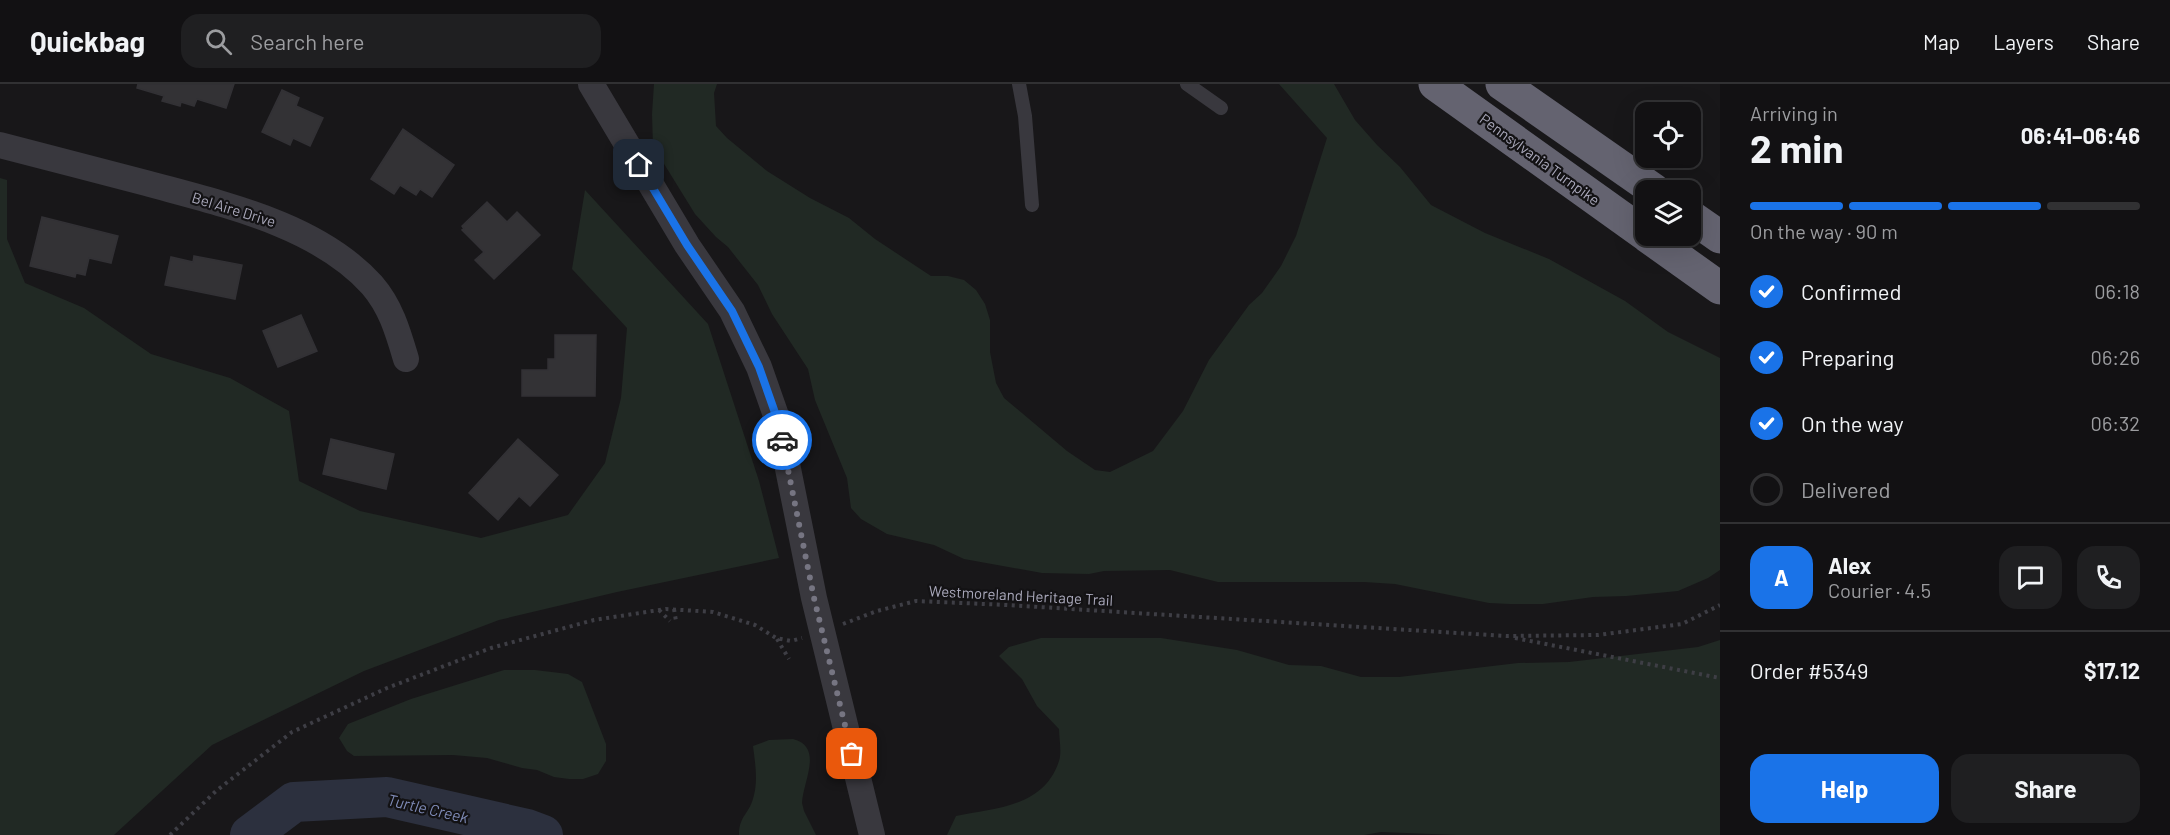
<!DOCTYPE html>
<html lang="en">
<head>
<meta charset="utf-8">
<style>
	:root { --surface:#121113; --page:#1f1f21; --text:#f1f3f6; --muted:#9c9da0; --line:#313133; --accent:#1a73e8 }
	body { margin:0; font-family:Barlow,sans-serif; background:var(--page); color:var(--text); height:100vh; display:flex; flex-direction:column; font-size:22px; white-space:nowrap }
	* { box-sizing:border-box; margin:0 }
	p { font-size:20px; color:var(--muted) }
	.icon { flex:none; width:33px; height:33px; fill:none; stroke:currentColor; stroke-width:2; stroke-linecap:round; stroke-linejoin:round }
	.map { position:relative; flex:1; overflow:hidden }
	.sheet { display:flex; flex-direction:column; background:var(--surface); width:450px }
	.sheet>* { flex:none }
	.tools { position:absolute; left:1635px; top:18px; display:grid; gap:12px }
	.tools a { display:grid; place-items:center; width:66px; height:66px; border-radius:12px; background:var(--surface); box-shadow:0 6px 24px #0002,0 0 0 2px var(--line); font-size:30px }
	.pin { position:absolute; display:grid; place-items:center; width:51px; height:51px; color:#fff; margin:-26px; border-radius:12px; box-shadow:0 3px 9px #0006 }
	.courier { position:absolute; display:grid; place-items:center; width:60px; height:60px; margin:-30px; border:4px solid #1a73e8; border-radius:50%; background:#fff; color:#222; box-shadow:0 2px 8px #0007 }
	.overview em { font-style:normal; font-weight:700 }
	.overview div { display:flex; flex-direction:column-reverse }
	.overview { display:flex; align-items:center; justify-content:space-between; height:102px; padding:0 30px }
	h1 { font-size:39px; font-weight:700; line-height:45px }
	.bar { display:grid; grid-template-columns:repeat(4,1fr); gap:9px 6px; align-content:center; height:72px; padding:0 30px }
	.bar i { height:8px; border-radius:4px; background:var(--line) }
	.bar .selected { background:var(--accent) }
	.bar p { grid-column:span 4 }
	.line { display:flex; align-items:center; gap:15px; padding:0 30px; border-top:2px solid var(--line) }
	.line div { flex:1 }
	.round { display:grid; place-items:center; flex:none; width:63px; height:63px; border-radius:18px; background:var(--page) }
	ol { padding:0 30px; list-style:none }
	li { display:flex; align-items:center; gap:18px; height:66px }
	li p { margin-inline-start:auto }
	li .icon { padding:6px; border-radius:50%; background:var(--accent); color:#fff; stroke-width:4 }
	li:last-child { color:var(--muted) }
	li i { width:33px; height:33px; border:3px solid var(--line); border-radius:50% }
	.action { display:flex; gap:12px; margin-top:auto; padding:12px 30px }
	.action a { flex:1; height:69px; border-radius:18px; background:var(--accent); color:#fff; font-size:24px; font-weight:700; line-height:69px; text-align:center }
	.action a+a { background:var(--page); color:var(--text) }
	header { display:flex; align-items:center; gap:36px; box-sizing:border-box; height:84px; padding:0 30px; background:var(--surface); border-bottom:2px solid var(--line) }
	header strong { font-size:28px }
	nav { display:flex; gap:33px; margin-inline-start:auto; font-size:21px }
	.search { width:420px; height:54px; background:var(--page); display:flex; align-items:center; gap:15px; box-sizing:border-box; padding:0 21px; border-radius:18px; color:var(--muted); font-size:22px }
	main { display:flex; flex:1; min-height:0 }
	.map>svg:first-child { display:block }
	.green { fill:#212924 }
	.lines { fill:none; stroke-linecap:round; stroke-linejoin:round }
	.river { stroke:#2c303e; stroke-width:40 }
	.building { fill:#333235; stroke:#323135; stroke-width:1.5 }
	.path { stroke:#3e3e45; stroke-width:4; stroke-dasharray:3 4.5; stroke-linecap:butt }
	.service { stroke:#39383e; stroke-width:14 }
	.minor { stroke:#39383e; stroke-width:26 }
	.motorway { stroke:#646370; stroke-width:33 }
	.done { stroke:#767582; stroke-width:6; stroke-dasharray:0 10.8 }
	.route { stroke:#1a73e8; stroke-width:8 }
	.labels { text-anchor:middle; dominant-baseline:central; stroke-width:4.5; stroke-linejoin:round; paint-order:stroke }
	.street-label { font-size:15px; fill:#a9a8ba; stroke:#131214 }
	.water-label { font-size:16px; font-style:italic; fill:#7e8ab6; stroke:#131214 }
</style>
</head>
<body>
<header>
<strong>Quickbag</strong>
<div class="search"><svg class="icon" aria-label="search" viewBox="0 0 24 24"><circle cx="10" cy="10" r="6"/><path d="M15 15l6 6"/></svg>Search here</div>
<nav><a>Map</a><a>Layers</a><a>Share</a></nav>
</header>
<main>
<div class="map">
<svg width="1720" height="751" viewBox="0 0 1720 751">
	<rect width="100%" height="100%" fill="#181719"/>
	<path class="green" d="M654 0H717L714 9 716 42 727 54 767 87 810 114 849 134 875 155 931 192H948L964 196 976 206 985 220 990 236V268L996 299 1004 314 1067 367 1095 386 1110 388 1153 367 1183 327 1209 276 1249 221 1262 209 1281 182 1296 152 1327 54 1279 0H1334L1355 36 1377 61 1400 83 1431 121 1485 149 1549 175 1625 217 1668 248 1720 274V486L1708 494 1678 507 1626 512 1593 513 1543 520H1510L1489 519 1395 500 1364 498H1218L1170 486 1104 487 1089 490 1042 489 964 475 934 461 887 450 861 435 851 424 847 394 815 316 808 285 772 230 758 201 728 163 716 153 695 130 653 62 652 30Z
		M0 94 7 96V155L25 199 84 224 151 270 230 294 289 327 299 397 360 427 481 454 568 431 605 379 621 314 627 244 572 185 585 106 708 240 759 397 779 474 617 508 499 536 364 587 212 661 114 751H0Z
		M1041 554H1161L1237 566 1289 581 1321 582 1361 593H1399L1518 579 1569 578 1698 563 1720 556V751H1456L1381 748 1364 751H947L956 732C996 724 1044 723 1059 677 1062 668 1059 654 1059 645L1037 622 1022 595 999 572 1009 563Z
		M504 586H535L568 590 582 598 606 660V677L598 690 583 695H569L554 693 537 686 522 684 487 674 453 671 354 672 347 667 339 654 348 640 411 615Z
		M793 655C824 663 803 697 802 719L804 727 816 751H739C739 731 750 730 754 711 758 695 755 678 753 662L769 656Z"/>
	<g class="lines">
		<path class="river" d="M250 751 294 718 387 713 527 745 543 751"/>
	</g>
	<path class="building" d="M138 0H234L226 24 197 15 194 22 181 18 180 22 162 17 164 12 137 4Z
		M282 6 299 14 296 22 323 34 310 62 293 54 290 61 262 48Z
		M403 45 454 81 432 113 420 105 416 111 400 101 394 110 371 95Z
		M487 118 507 138 517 128 540 151 494 195 475 176 484 168 462 146 464 145 462 142Z
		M42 133 118 152 111 179 89 174 85 191 76 189 75 193 30 182Z
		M194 172 242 181 235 215 165 201 171 173 193 178Z
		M301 231 317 267 278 283 263 247Z
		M555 251H596L595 312H522V286H548V275H555Z
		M331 355 394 370 386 405 323 390Z
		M518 355 558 391 530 422 519 412 498 436 469 409Z"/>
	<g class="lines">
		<path class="path" d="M674 525 676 537
			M659 526 670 537
			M843 540 877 527 916 517 1007 521 1506 552 1598 551 1682 540 1720 521
			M1515 554 1720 594
			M777 555 789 575
			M170 751 216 707 292 648 387 604 491 564 594 536 666 525 713 528 755 541 776 554 791 557 802 554"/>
		<path class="service" d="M1019 0 1025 32 1032 121
			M1187 0 1221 24"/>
		<path class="minor" d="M591 0 687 161 732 227 759 283 779 340 814 514 872 751
			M0 61C49 74 97 86 146 99 222 120 317 140 372 201 391 223 398 248 406 275"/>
		<path class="motorway" d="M1435 0 1646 151
			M1502 0 1654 106
			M1690 132 1720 153
			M1647 152 1720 204"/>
	</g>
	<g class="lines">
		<path class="done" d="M782 356 814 514 852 670"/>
		<path class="route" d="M639 81 687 161 732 227 759 283 779 340 782 356"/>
	</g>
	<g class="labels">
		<g class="street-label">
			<text transform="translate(1540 75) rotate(36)">Pennsylvania Turnpike</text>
			<text transform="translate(234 125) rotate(17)">Bel Aire Drive</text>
			<text transform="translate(1021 511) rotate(3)">Westmoreland Heritage Trail</text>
		</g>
		<g class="water-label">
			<text transform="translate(428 724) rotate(13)">Turtle Creek</text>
		</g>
	</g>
</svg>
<div class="tools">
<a><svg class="icon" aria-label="locate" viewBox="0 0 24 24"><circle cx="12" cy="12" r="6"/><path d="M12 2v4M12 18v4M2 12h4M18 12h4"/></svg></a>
<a><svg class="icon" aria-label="layers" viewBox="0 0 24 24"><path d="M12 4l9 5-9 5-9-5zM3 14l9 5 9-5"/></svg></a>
</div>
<div class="pin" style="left:852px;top:670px;background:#ea580c"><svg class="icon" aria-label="bag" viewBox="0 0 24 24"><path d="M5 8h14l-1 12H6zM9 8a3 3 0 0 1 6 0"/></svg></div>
<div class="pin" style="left:639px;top:81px;background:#1f2937"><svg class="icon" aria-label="home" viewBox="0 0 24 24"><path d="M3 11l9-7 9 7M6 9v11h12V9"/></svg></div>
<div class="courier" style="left:782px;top:356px"><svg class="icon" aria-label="car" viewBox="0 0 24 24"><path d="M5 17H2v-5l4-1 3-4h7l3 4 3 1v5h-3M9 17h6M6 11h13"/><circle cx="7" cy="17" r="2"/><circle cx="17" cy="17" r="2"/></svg></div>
</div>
<section class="sheet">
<div class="overview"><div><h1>2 min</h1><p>Arriving in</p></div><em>06:41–06:46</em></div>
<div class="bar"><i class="selected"></i><i class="selected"></i><i class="selected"></i><i></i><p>On the way · 90 m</p></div>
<ol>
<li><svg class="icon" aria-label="check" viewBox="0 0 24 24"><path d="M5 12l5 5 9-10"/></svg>Confirmed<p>06:18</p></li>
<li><svg class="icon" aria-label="check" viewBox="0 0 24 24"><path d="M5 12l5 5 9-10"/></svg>Preparing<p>06:26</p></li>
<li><svg class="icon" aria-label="check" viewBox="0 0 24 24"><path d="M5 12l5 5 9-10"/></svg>On the way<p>06:32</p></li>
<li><i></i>Delivered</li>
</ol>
<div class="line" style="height:108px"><b class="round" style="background:var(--accent);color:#fff">A</b><div><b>Alex</b><p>Courier · 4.5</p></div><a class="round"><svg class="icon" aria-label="chat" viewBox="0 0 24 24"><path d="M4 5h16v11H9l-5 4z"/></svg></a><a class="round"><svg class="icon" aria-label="phone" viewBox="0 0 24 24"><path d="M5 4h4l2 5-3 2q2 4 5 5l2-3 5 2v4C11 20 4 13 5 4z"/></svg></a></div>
<div class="line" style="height:78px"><div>Order #5349</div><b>$17.12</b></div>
<div class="action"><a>Help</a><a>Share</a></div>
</section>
</main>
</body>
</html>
